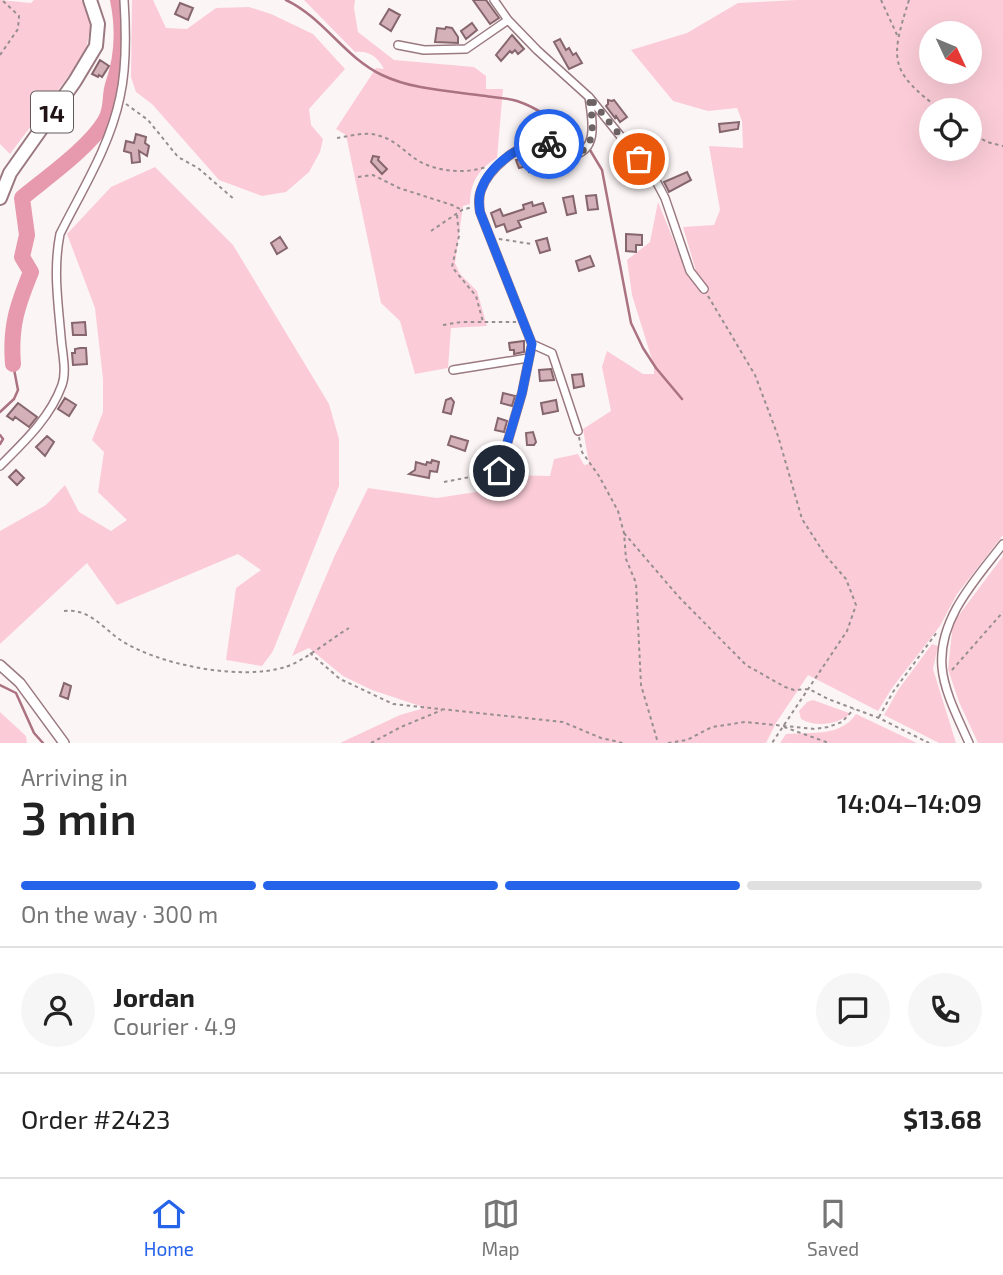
<!DOCTYPE html>
<html lang="en">
<head>
<meta charset="utf-8">
<style>
	:root { --surface:#fff; --page:#f6f6f6; --text:#222; --muted:#767676; --line:#e0e0e0; --accent:#2563eb }
	body { margin:0; font-family:"Exo 2",sans-serif; background:var(--page); color:var(--text); height:100vh; display:flex; flex-direction:column; font-size:26px; white-space:nowrap }
	* { box-sizing:border-box; margin:0 }
	p { font-size:23px; color:var(--muted) }
	.icon { flex:none; width:38px; height:38px; fill:none; stroke:currentColor; stroke-width:2; stroke-linecap:round; stroke-linejoin:round }
	.map { position:relative; height:743px; overflow:hidden }
	.panel { display:flex; flex-direction:column; background:var(--surface); flex:1 }
	.panel>* { flex:none }
	.needle { width:46px; rotate:134deg }
	.buttons { position:absolute; left:919px; top:21px; display:grid; gap:14px }
	.buttons a { display:grid; place-items:center; width:63px; height:63px; border-radius:50%; background:var(--surface); box-shadow:0 7px 28px #0002; font-size:35px }
	.pin { position:absolute; display:grid; place-items:center; width:60px; height:60px; color:#fff; margin:-30px; border:4px solid #fff; border-radius:50%; box-shadow:0 2px 7px #0007 }
	.courier { position:absolute; display:grid; place-items:center; width:70px; height:70px; margin:-35px; border:5px solid #2563eb; border-radius:50%; background:#fff; color:#222; box-shadow:0 2px 9px #0007 }
	.head em { font-style:normal; font-weight:600 }
	.head div { display:flex; flex-direction:column-reverse }
	.head { display:flex; align-items:center; justify-content:space-between; height:119px; padding:0 21px }
	h1 { font-size:46px; font-weight:600; line-height:52px }
	.bar { display:grid; grid-template-columns:repeat(4,1fr); gap:10px 7px; align-content:center; height:84px; padding:0 21px }
	.bar i { height:9px; border-radius:5px; background:var(--line) }
	.bar .selected { background:var(--accent) }
	.bar p { grid-column:span 4 }
	.line { display:flex; align-items:center; gap:18px; padding:0 21px; border-top:2px solid var(--line) }
	.line div { flex:1 }
	.round { display:grid; place-items:center; flex:none; width:74px; height:74px; border-radius:37px; background:var(--page) }
	.tabs { display:flex; justify-content:space-around; align-items:center; height:98px; border-top:2px solid var(--line); background:var(--surface); font-size:19px; color:var(--muted) }
	.tabs a { display:grid; justify-items:center; gap:4px }
	.tabs .selected { color:var(--accent) }
	.map>svg:first-child { display:block }
	.green { fill:#fbccd7; fill-rule:evenodd }
	.lines { fill:none; stroke-linecap:round; stroke-linejoin:round }
	.stream { stroke:#ab7280; stroke-width:2.5 }
	.river { stroke:#e79aad; stroke-width:16 }
	.building { fill:#d4b0b8; stroke:#86666d; stroke-width:2 }
	.minor-casing { stroke:#9a7981; stroke-width:10 }
	.tertiary-casing { stroke:#9a7981; stroke-width:12 }
	.primary-casing { stroke:#9a7981; stroke-width:16 }
	.path { stroke:#978e90; stroke-width:2; stroke-dasharray:3.5 3.5; stroke-linecap:butt }
	.minor { stroke:#fff; stroke-width:7 }
	.tertiary { stroke:#fff; stroke-width:9 }
	.primary { stroke:#fff; stroke-width:12 }
	.done { stroke:#6d6365; stroke-width:7; stroke-dasharray:0 12.6 }
	.route { stroke:#2563eb; stroke-width:9 }
	.labels { text-anchor:middle; dominant-baseline:central; stroke-width:6; stroke-linejoin:round; paint-order:stroke }
	.shield { fill:#fff; stroke:#635a5d; stroke-width:2 }
	.shield-label { font-size:24px; font-weight:bold; fill:#201417 }
</style>
</head>
<body>
<div class="map">
<svg width="1003" height="743" viewBox="0 0 1003 743">
	<rect width="100%" height="100%" fill="#fcf5f6"/>
	<path class="green" d="M0 0 31 3 34 0H81L92 19 85 54 10 154 0 144Z
		M132 0H153L166 28 187 29 216 8 249 7 271 14 313 34 345 69 309 109 311 125 323 139 320 152 309 172 286 192 262 196 219 180 152 104 136 92 131 77Z
		M304 0H355L354 8 358 32 394 60 474 67 486 76V89H503L497 158C479 168 470 183 470 204L463 206 455 263 460 274 477 291 487 326 451 328 448 368 415 374 400 321 381 303 346 135 336 129 376 68 384 69C378 57 369 50 355 52Z
		M797 0H1003V535L957 594 940 626 892 688 878 711 808 675 776 723 766 743H340L400 715 421 709 420 706 372 690 343 676 309 648 292 656 335 555 368 488 437 498 495 489 505 475 550 476 554 459 578 454 584 465 589 464 583 429 611 411 602 367 607 351 643 374H654V366L632 295 627 260 650 242 658 202 689 278 696 271 683 227 714 225 720 210 709 146 743 148 742 121 737 108 708 111 673 101 631 50 687 33 738 3ZM931 33H970V72H931ZM931 110H970V149H931Z
		M155 167 233 245 329 404 339 439V486L273 651 262 666 226 660 236 588 261 570 238 554 117 605 87 563 0 644V531L46 505 65 485 79 512 111 531 127 520 98 492 104 452 92 440 103 412V379L95 308 67 234 111 187Z
		M1003 556V743H978L959 702 948 669 953 623Z
		M932 644 938 646 933 669 956 743H939L884 715 898 690Z
		M813 700 849 713V715C835 725 815 727 801 719L799 711 807 702Z
		M0 712 26 736 27 743H0Z
		M856 714 917 743H780L786 734C812 732 840 737 856 714Z"/>
	<g class="lines">
		<path class="stream" d="M286 0C324 18 344 57 382 75 413 90 452 91 486 96 496 98 508 98 517 101 544 110 563 128 584 144
			M590 150 602 170 631 323 643 348 656 368 682 399
			M0 412 14 399 18 390 13 364
			M0 435 3 439 0 444
			M0 685 16 693 34 733 43 743"/>
		<path class="river" d="M13 364C10 327 17 306 31 272L22 257 27 235 22 198C46 178 89 148 105 121 113 109 109 97 113 85 123 57 124 29 118 0"/>
	</g>
	<path class="building" d="M473 0H486L499 18 490 24Z
		M180 3 193 8 188 20 175 14Z
		M389 9 400 15 391 31 380 24Z
		M472 23 477 30 466 39 461 31Z
		M446 27 452 28 458 37V43L435 42 437 28 445 29Z
		M512 35 524 49 518 54 515 50 512 53 510 51 501 61 496 55Z
		M560 39 566 50 569 48 573 55 576 53 582 63 569 69 554 42Z
		M100 60 109 66 102 77 99 75 98 77 92 74Z
		M608 100 612 101 614 100 627 117 620 122 616 116 615 118 606 106 608 104Z
		M739 122 738 129 720 132 719 124Z
		M136 134 146 137 145 143 149 146 147 156 139 151 140 162 132 163 131 153 124 151 126 141 134 143Z
		M564 134 573 147 561 144 558 139Z
		M373 156 379 157 378 160 387 169 382 174 371 162Z
		M532 157 535 170 529 172 527 166 519 168 516 160Z
		M687 172 691 180 669 192 664 182Z
		M596 195 598 209 588 210 586 196Z
		M573 196 576 213 567 215 563 198Z
		M532 202 533 206 543 203 546 212 518 221 521 227 507 232 504 224 496 227 491 213 500 209 503 216 524 209 523 205Z
		M626 234 642 235V245H636V252L626 251Z
		M280 237 287 248 277 254 271 243Z
		M547 238 550 250 540 253 536 241Z
		M590 256 594 266 579 271 576 261Z
		M85 322 86 335H73L72 323Z
		M524 341V352L514 354V350H510L509 343Z
		M80 348H86L87 364 73 365 72 353H75V349Z
		M551 369 554 380 540 381 539 370Z
		M582 374 584 386 574 388 572 375Z
		M503 393 515 396 512 406 501 403Z
		M65 398 76 405 69 416 58 409Z
		M451 398 454 402 451 414 443 412 446 400Z
		M556 400 558 411 543 414 541 403Z
		M18 403 37 417 29 427 15 417 13 420 7 416Z
		M498 418 507 421 504 432 495 430Z
		M533 432 536 442 534 445H527L526 433Z
		M47 436 54 442 45 456 36 447Z
		M451 436 468 441 465 451 448 445Z
		M432 460 439 462 437 472 430 471 429 478 409 474 415 470 416 462 426 465 427 462 431 463Z
		M16 470 24 478 17 485 9 477Z
		M64 683 71 686 68 699 60 696Z"/>
	<g class="lines">
		<g class="minor-casing">
			<path id="minor" d="M494 0 508 20 537 50 589 97 655 179 665 198 690 271 704 289
				M398 45 424 50 466 49 508 20
				M532 344 552 353 578 431
				M453 370 528 358
				M0 466C24 442 50 418 62 385 67 371 62 352 61 337 58 302 53 269 60 234 82 190 110 146 120 97 127 66 126 31 124 0
				M499 471 522 393 532 344 480 212C479 205 478 198 481 190 488 170 518 143 540 143 551 143 560 151 570 155 600 153 592 118 589 97
				M969 743C959 720 944 692 942 667 938 619 976 579 1003 544"/>
		</g>
		<g class="tertiary-casing">
			<path id="tertiary" d="M0 665 20 683 64 743"/>
		</g>
		<g class="primary-casing">
			<path id="primary" d="M0 198 10 173 75 81 96 46 98 24 90 0"/>
		</g>
		<path class="path" d="M881 0 898 37
			M909 0C890 60 889 71 941 110
			M0 55 18 29 19 16 2 0
			M126 104 148 120 178 157 198 168 235 200
			M970 132 987 142 1003 146
			M337 138C350 136 367 131 380 136 395 140 405 152 417 160 437 172 465 174 486 167
			M358 177 373 175 399 188 452 205 462 210
			M457 215 459 236 452 267 476 296 483 322
			M431 231 462 210 472 207
			M499 239 532 244
			M708 296 755 375 778 436 802 519 826 556 846 579 856 605 847 631 772 743
			M443 325 461 322H516
			M579 437 582 452 599 476 618 511 624 533 626 559 636 583 641 685 658 743
			M444 482 491 473
			M493 485 496 479
			M624 533 678 596 746 665 785 687 794 690 809 689 828 699 879 718 929 743
			M64 611C88 608 101 626 119 639 157 665 241 681 285 667 303 662 332 638 349 628
			M310 653 340 679 393 704 563 722 601 738 623 743
			M952 670 1003 612
			M879 717 893 692 937 632
			M784 727 829 743
			M371 743 401 727 442 710
			M668 743 687 740 712 727 745 722 815 729 828 727 842 722 854 709"/>
		<use href="#minor" class="minor"/>
		<use href="#tertiary" class="tertiary"/>
		<use href="#primary" class="primary"/>
	</g>
	<g class="lines">
		<path class="done" d="M549 144 570 155C600 152 592 118 589 97L639 159"/>
		<path class="route" d="M499 471 522 393 532 344 480 212C479 205 478 197 481 190 489 166 523 139 549 144"/>
	</g>
	<g class="labels">
		<rect class="shield" x="31" y="91.5" width="42" height="41" rx="5"/>
		<g class="shield-label">
			<text x="52" y="112">14</text>
		</g>
	</g>
</svg>
<div class="buttons">
<a><svg class="needle" viewBox="-14 -14 28 28"><path d="M0-13l5 13h-10z" fill="#e53935"/><path d="M0 13l5-13h-10z" fill="#767676"/></svg></a>
<a><svg class="icon" aria-label="locate" viewBox="0 0 24 24"><circle cx="12" cy="12" r="6"/><path d="M12 2v4M12 18v4M2 12h4M18 12h4"/></svg></a>
</div>
<div class="pin" style="left:639px;top:159px;background:#ea580c"><svg class="icon" aria-label="bag" viewBox="0 0 24 24"><path d="M5 8h14l-1 12H6zM9 8a3 3 0 0 1 6 0"/></svg></div>
<div class="pin" style="left:499px;top:471px;background:#1f2937"><svg class="icon" aria-label="home" viewBox="0 0 24 24"><path d="M3 11l9-7 9 7M6 9v11h12V9"/></svg></div>
<div class="courier" style="left:549px;top:144px"><svg class="icon" aria-label="bike" viewBox="0 0 24 24"><circle cx="6" cy="16" r="4"/><circle cx="18" cy="16" r="4"/><path d="M6 16l4-8h5l3 8M10 8l3 8H6M13 5h3"/></svg></div>
</div>
<section class="panel">
<div class="head"><div><h1>3 min</h1><p>Arriving in</p></div><em>14:04–14:09</em></div>
<div class="bar"><i class="selected"></i><i class="selected"></i><i class="selected"></i><i></i><p>On the way · 300 m</p></div>
<div class="line" style="height:126px"><a class="round"><svg class="icon" aria-label="person" viewBox="0 0 24 24"><circle cx="12" cy="8" r="4"/><path d="M4 21q1-7 8-7t8 7"/></svg></a><div><b>Jordan</b><p>Courier · 4.9</p></div><a class="round"><svg class="icon" aria-label="chat" viewBox="0 0 24 24"><path d="M4 5h16v11H9l-5 4z"/></svg></a><a class="round"><svg class="icon" aria-label="phone" viewBox="0 0 24 24"><path d="M5 4h4l2 5-3 2q2 4 5 5l2-3 5 2v4C11 20 4 13 5 4z"/></svg></a></div>
<div class="line" style="height:91px"><div>Order #2423</div><b>$13.68</b></div>
</section>
<nav class="tabs">
<a class="selected"><svg class="icon" aria-label="home" viewBox="0 0 24 24"><path d="M3 11l9-7 9 7M6 9v11h12V9"/></svg>Home</a>
<a><svg class="icon" aria-label="map" viewBox="0 0 24 24"><path d="M3 6l6-2 6 2 6-2v14l-6 2-6-2-6 2zM9 4v14M15 6v14"/></svg>Map</a>
<a><svg class="icon" aria-label="saved" viewBox="0 0 24 24"><path d="M7 4h10v16l-5-4-5 4z"/></svg>Saved</a>
</nav>
</body>
</html>
